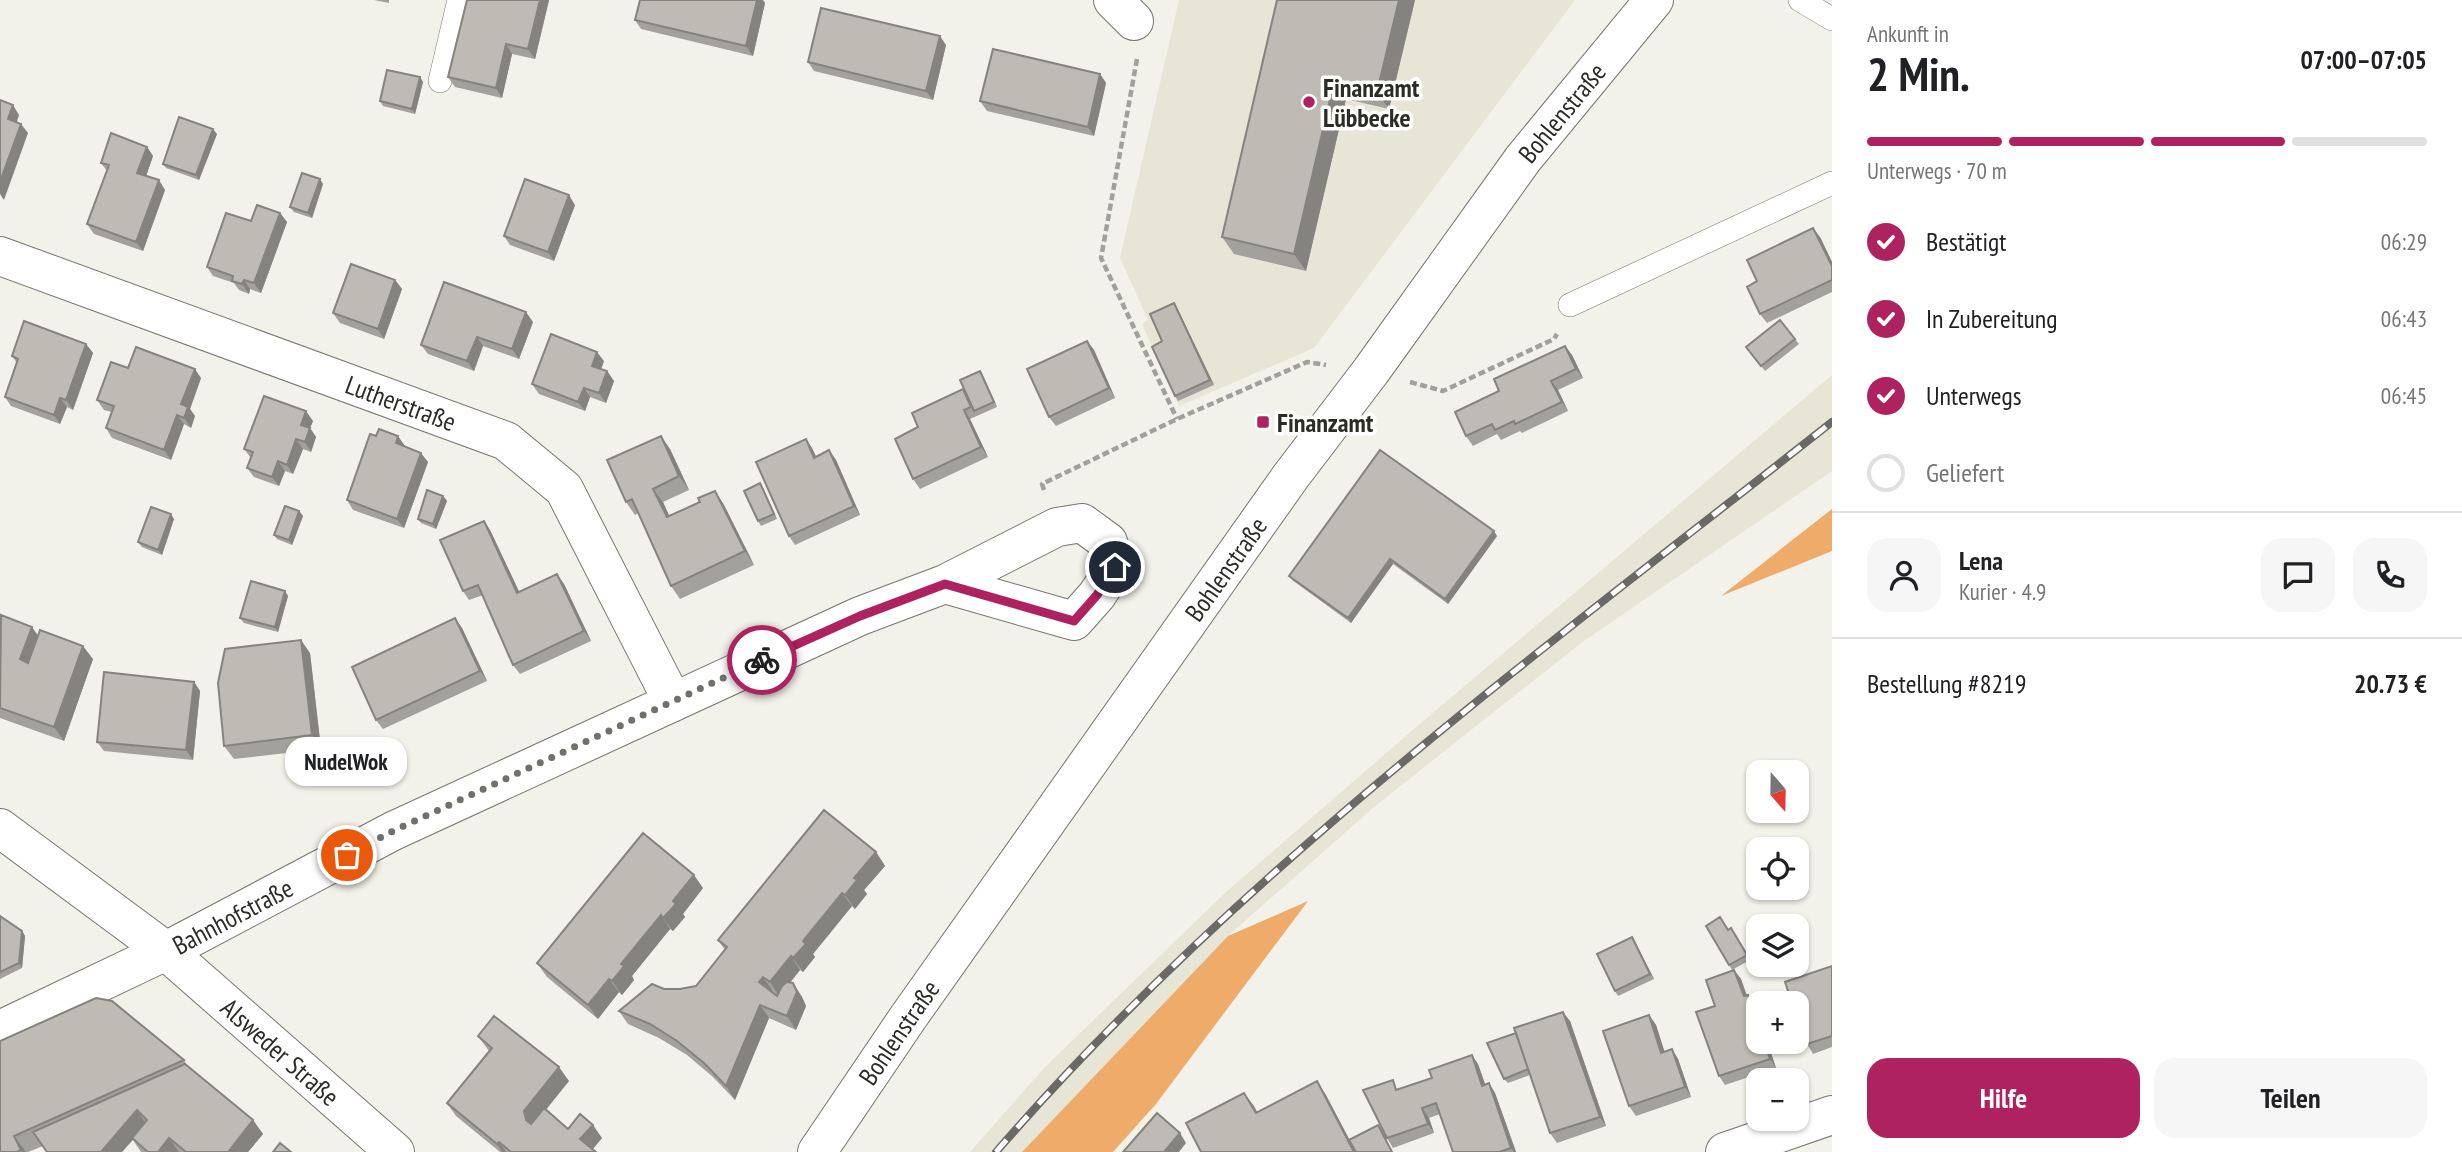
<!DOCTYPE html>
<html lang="de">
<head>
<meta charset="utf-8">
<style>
	:root { --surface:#fff; --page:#f6f6f6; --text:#202124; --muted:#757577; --line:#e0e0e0; --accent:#ae225f }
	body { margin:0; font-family:"PT Sans Narrow",sans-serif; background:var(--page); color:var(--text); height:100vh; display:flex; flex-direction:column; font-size:26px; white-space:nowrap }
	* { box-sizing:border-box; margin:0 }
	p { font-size:23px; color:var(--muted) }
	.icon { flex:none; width:38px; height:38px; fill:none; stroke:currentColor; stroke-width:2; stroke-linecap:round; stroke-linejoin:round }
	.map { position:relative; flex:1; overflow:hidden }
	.side { display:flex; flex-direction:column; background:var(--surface); width:630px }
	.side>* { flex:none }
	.needle { width:46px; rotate:160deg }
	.fabs { position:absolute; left:1746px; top:760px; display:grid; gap:14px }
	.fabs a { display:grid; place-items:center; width:63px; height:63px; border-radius:14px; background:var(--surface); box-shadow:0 2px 5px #0004; font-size:35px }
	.pin { position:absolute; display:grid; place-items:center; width:60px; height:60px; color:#fff; margin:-30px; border:4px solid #fff; border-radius:50%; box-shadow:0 2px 7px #0007 }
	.courier { position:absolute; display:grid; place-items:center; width:70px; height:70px; margin:-35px; border:5px solid #ae225f; border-radius:50%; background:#fff; color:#222; box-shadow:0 2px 9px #0007 }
	.bubble { position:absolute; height:49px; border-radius:21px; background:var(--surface); box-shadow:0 2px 5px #0004; font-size:23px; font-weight:700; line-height:49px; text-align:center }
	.head em { font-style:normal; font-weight:700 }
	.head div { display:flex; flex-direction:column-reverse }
	.head { display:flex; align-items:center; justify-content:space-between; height:119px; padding:0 35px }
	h1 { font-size:46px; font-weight:700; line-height:52px }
	.bar { display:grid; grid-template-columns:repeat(4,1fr); gap:10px 7px; align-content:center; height:84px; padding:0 35px }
	.bar i { height:9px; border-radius:5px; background:var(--line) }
	.bar .active { background:var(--accent) }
	.bar p { grid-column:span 4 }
	.line { display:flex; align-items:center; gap:18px; padding:0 35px; border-top:2px solid var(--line) }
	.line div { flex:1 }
	.round { display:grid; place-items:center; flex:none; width:74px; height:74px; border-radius:21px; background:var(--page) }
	ol { padding:0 35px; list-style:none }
	li { display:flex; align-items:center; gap:21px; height:77px }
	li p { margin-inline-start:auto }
	li .icon { padding:7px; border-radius:50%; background:var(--accent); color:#fff; stroke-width:4 }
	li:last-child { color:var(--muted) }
	li i { width:38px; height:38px; border:4px solid var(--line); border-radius:50% }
	.primary-button { display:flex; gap:14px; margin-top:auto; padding:14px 35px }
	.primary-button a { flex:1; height:80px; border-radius:21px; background:var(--accent); color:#fff; font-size:28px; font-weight:700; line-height:80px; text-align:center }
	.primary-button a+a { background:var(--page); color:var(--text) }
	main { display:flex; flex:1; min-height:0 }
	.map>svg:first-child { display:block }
	.built { fill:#e6e5d6 }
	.forest { fill:#eeab6a }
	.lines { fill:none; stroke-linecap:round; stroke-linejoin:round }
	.lane-casing { stroke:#75756e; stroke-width:24 }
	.street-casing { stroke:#75756e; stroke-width:40 }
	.primary-casing { stroke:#75756e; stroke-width:40 }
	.path { stroke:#a1a19b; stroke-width:4.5; stroke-dasharray:7 3.5; stroke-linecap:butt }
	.lane { stroke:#fff; stroke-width:23 }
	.street { stroke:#fff; stroke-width:38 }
	.primary { stroke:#fff; stroke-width:38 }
	.rail-casing { stroke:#696965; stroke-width:8 }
	.rail { stroke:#fffffe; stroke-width:5; stroke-dasharray:16; stroke-linecap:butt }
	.wall { fill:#a3a19b }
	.shaded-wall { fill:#85837e }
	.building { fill:#bebbb4; stroke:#85837e; stroke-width:2 }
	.done { stroke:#71716c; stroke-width:7; stroke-dasharray:0 12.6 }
	.route { stroke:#ae225f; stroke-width:9 }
	.poi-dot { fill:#ae225f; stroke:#fffffe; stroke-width:2.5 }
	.labels { text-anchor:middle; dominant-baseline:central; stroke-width:7; stroke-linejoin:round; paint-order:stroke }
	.poi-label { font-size:26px; font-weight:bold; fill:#2b2b28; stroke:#fffffe; text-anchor:start }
	.street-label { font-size:26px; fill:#2b2b28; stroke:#fffffe }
</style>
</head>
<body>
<main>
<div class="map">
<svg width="1832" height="1152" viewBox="0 0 1832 1152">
	<rect width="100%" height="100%" fill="#f2f2ea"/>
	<path class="built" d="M1179 0H1575L1314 348 1179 406 1142 324 1148 320 1120 258Z
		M1832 375V471L1581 643 1374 807 1228 936 1022 1152H970L1044 1068 1226 892 1415 728Z"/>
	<path class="forest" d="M1832 509V551L1721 596Z
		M1308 901 1156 1104 1113 1152H1022L1228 936Z"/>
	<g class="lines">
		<g class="lane-casing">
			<path id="lane" d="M1800 0 1832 19
				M440 81 459 0
				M1570 305 1832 183"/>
		</g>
		<g class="street-casing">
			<g id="street">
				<path d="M1113 0 1134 21"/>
				<path id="s1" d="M0 256 506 441 564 489 673 702"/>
				<path id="s2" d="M0 828 166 951 395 1152"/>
				<path id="s3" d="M0 1030 166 951 393 831 860 616 945 584 1074 621 1097 595 1115 567 1108 542 1082 523 1057 527 945 584"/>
				<path d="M1725 1152 1832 1115"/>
			</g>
		</g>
		<g class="primary-casing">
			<g id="primary">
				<path id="s4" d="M817 1152 907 1019 1291 476 1371 371 1523 159 1654 0"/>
			</g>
		</g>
		<path class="path" d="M1137 59 1101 258 1177 419
			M1410 382 1443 391 1554 339 1557 334
			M1044 490 1042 484 1177 419 1307 362 1326 365"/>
		<use href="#lane" class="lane"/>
		<use href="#street" class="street"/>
		<use href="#primary" class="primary"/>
		<g class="rail-casing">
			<path id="rail" d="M996 1152C1239 871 1542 651 1832 422"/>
		</g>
		<use href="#rail" class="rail"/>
	</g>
	<path class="wall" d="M374 0H389V3Z
		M467 0H549L535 59 512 54 502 98 455 87 448 77Z
		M1277 0H1415L1389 109 1346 99 1306 271 1234 254 1222 237Z
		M765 3 753 56 641 29 635 20Z
		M946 45 933 100 814 71 808 62Z
		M1100 74 1106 83 1094 136 987 111 980 101Z
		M420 77 423 82 415 114 383 106 380 101Z
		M217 134 199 180 166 168 163 164Z
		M147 147 153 156 146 176 165 190 143 251 94 234 87 224 107 171 101 163Z
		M323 184 312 218 294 212 290 207Z
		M575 205 554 261 510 245 504 236Z
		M280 213 287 222 261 293 250 289 249 294 239 290 234 283 213 276 207 267 251 221Z
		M1820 237 1832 262V292L1767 323 1760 314 1757 281Z
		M395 280 402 289 384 339 340 323 333 313Z
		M1177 308 1214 385 1178 401 1175 396 1162 341Z
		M1780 320 1799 344 1765 371 1746 347Z
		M533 322 519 359 483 346 474 371 428 354 421 345Z
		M1087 341 1094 350 1115 398 1056 426 1049 417Z
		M86 344 93 353 73 410 67 407 60 424 11 406 5 397 17 363 12 356Z
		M1565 346 1572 355 1583 378 1558 390 1568 411 1522 433 1520 431 1501 440 1497 434 1473 446 1466 436 1499 391Z
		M604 361 601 369 607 371 614 381 606 403 590 397 585 411 539 394 532 384Z
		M128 368 201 378 190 409 195 416 191 428 184 424 171 460 112 438 106 428 112 412 104 410 97 400Z
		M980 371 983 376 997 407 970 419 988 457 920 489 913 479 918 427 965 393Z
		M313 421 310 428 316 437 311 452 303 449 293 474 285 471 279 486 254 477 247 468 251 458 244 449Z
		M806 439 812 448 816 457 829 450 836 460 860 515 795 545 789 536Z
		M405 446 404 447 428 462 404 528 353 510 347 500Z
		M670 449 689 490 663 502 669 516 700 502 715 491 724 505 754 565 680 599 671 586 638 513 635 515 626 502Z
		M763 488 777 519 761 526 758 521Z
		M443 496 447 501 436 529 421 523 418 519Z
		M299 511 303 516 292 545 277 539 274 535Z
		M174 519 162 555 142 547 138 542Z
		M484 521 490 530 519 592 564 584 591 641 520 674 513 665 483 595 469 600 463 591Z
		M1497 536 1448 604 1393 564 1351 623 1292 580 1289 576Z
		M285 591 288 596 278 632 244 623 240 618Z
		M0 617 38 636 93 659 64 741 0 718Z
		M462 628 487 681 383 729 376 720Z
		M310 653 321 749 234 759 224 746Z
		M194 682 200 691 193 760 104 751 97 742Z
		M876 852 885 866 864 890 867 894 855 909 852 906 813 954 815 957 803 972 800 970 790 983H793L802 997 806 1006 796 1030 769 1018 735 1100 713 1077 687 1055 659 1038 628 1024 619 1011 664 989H680L696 986 725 950 718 940Z
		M703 888 683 914 685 917 673 931 670 929 632 976 634 980 622 995 619 992 598 1019 547 977 537 963Z
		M0 916 22 931 25 936 22 968 0 979Z
		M1728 930 1734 933 1750 960 1732 970 1729 965Z
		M1635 942 1654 979 1618 996 1615 991Z
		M1832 966V1047L1813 1054 1807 1044 1804 1037 1801 1038 1797 1032V1003Z
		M1734 970 1741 979 1747 995 1754 1004 1759 1017V1041H1767L1776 1068 1725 1085 1719 1076Z
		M1649 1015 1656 1025 1664 1052 1672 1049 1678 1059 1691 1097 1636 1116 1629 1106Z
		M1570 1021 1606 1126 1557 1143 1550 1133 1530 1075 1508 1083 1504 1079 1516 1033Z
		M478 1036 569 1081 546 1110 568 1129 602 1138 593 1149 596 1152H500L456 1116 447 1103 489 1051Z
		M0 1041 184 1060 188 1067 253 1120 263 1134 248 1152H141L133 1140 122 1152H47L43 1146 28 1152H0Z
		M1478 1064 1485 1085 1489 1083 1495 1093 1516 1152H1453L1440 1114 1429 1118 1434 1133 1393 1148 1387 1138 1399 1089 1432 1078Z"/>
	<path class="shaded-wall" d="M540 0H549L535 59 528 49Z
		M757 0H763L765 3 753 56 746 46Z
		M1399 0H1415L1389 109 1377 92Z
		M940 36 946 45 933 100 926 91Z
		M506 44 512 54 502 98 496 88Z
		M1100 74 1106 83 1094 136 1088 127Z
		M420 77 423 82 415 114 412 109Z
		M1334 82 1346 99 1306 271 1294 254Z
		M13 105 19 115 15 128 8 119Z
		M21 124 28 133 4 200 0 194V182Z
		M213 129 217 134 199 180 196 175Z
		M147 147 153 156 144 182 137 173Z
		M320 179 323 184 312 218 308 213Z
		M159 180 165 190 143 251 136 242Z
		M569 195 575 205 554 261 548 252Z
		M280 213 287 222 261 293 254 283Z
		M1813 228 1820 237 1832 262V266Z
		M244 280 250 289 249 294 242 284Z
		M395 280 402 289 384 339 378 329Z
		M1174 303 1177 308 1214 385 1210 380Z
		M526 312 533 322 519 359 512 349Z
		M477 337 483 346 474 371 467 361Z
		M1087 341 1094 350 1115 398 1109 388Z
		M86 344 93 353 73 410 66 400Z
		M1565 346 1572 355 1583 378 1576 369Z
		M597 352 604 361 599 375 592 366Z
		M195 369 201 378 190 409 195 416 191 428 184 418 181 404Z
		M607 371 614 381 606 403 599 393Z
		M980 371 983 376 997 407 994 402Z
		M1551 381 1558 390 1568 411 1562 402Z
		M584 388 590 397 585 411 578 402Z
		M60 398 67 407 60 424 54 415Z
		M964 410 970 419 988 457 981 447Z
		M306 411 313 421 310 428 316 437 311 452 305 442 301 425Z
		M177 415 184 424 171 460 164 450Z
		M398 436 405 446 402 453 396 443Z
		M661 436 670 449 689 490 679 476Z
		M296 439 303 449 293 474 287 465Z
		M806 439 812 448 821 467 814 458Z
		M829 450 836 460 860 515 854 506Z
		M421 453 428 462 404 528 397 519Z
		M278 461 285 471 279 486 272 477Z
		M760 483 763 488 777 519 774 514Z
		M653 489 663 502 676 531 667 517Z
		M715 491 724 505 754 565 745 551Z
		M443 496 447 501 436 529 433 524Z
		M299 511 303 516 292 545 289 540Z
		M171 514 174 519 162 555 158 550Z
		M484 521 490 530 524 602 517 593Z
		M1494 531 1497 536 1448 604 1445 599Z
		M1390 559 1393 564 1351 623 1348 618Z
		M557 574 564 584 591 641 584 631Z
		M285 591 288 596 278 632 275 627Z
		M455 618 462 628 487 681 480 671Z
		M32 627 42 641 30 673 20 659Z
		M301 640 310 653 321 749 312 735Z
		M83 646 93 659 64 741 54 727Z
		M194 682 200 691 193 760 186 750Z
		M876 852 885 866 864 890 867 894 855 909 845 895 854 878Z
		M694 875 703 888 683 914 685 917 673 931 663 918 673 901Z
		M842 893 852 906 813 954 815 957 803 972 793 958 803 941Z
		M661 915 670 929 632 976 634 980 622 995 612 981 621 964Z
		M22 931 25 936 22 968 19 963Z
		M1632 937 1635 942 1654 979 1650 974Z
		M791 956 800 970 779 996 770 982Z
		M1734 970 1741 979 1750 1006 1744 996Z
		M763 977 772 990 769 995 759 982Z
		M609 979 619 992 598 1019 588 1005Z
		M793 983 802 997 806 1006 796 1030 787 1016Z
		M1748 995 1754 1004 1759 1017V1027Z
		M760 1005 769 1018 735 1100 726 1086Z
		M1563 1012 1570 1021 1606 1126 1600 1117Z
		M1649 1015 1656 1025 1668 1062 1661 1053Z
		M1764 1041H1767L1776 1068 1770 1059Z
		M1672 1049 1678 1059 1691 1097 1685 1087Z
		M1472 1055 1478 1064 1489 1095 1482 1086Z
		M559 1067 569 1081 533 1125 535 1133 526 1120 524 1111Z
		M1317 1081 1326 1095 1356 1152H1354Z
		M1489 1083 1495 1093 1516 1152H1514L1511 1148Z
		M1244 1093 1254 1106 1265 1127 1256 1113Z
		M1422 1108 1429 1118 1434 1133 1428 1124Z
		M137 1110 146 1124 122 1152H101Z
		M253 1120 263 1134 248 1152H228Z
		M593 1125 602 1138 590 1152 580 1139Z
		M1180 1133 1186 1143 1179 1152H1164Z
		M14 1136 26 1152H22Z
		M169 1138 179 1152H158Z
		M499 1142 506 1152H502L497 1144Z"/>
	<path class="building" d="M467 0H540L528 49 506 44 496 88 448 77Z
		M640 0H757L746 46 635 20Z
		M1277 0H1399L1377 92 1334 82 1294 254 1222 237Z
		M821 8 940 36 926 91 808 62Z
		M993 49 1100 74 1088 127 980 101Z
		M387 70 420 77 412 109 380 101Z
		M0 100 13 105 8 119 21 124 0 182Z
		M179 117 213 129 196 175 163 164Z
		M111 133 147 147 137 173 159 180 136 242 87 224 109 165 101 163Z
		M302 173 320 179 308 213 290 207Z
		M525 179 569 195 548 252 504 236Z
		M257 205 280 213 254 283 244 280 242 284 232 281 233 276 207 267 226 213 251 221Z
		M1813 228 1832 266V280L1760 314 1747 287 1757 281 1747 260Z
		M351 264 395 280 378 329 333 313Z
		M444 282 526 312 512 349 477 337 467 361 421 345Z
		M1174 303 1210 380 1175 396 1152 347 1162 341 1150 314Z
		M1780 320 1795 339 1761 366 1746 347Z
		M24 321 86 344 66 400 60 398 54 415 5 397 18 359 12 356Z
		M551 334 597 352 592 366 607 371 599 393 584 388 578 402 532 384Z
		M1087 341 1109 388 1049 417 1027 369Z
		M1565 346 1576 369 1551 381 1562 402 1515 424 1514 421 1495 430 1492 424 1466 436 1455 412 1499 391 1494 379Z
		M136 347 195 369 181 404 188 407 184 418 177 415 164 450 106 428 114 406 97 400 111 362 128 368Z
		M980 371 994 402 974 411 960 380Z
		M963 389 971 407 964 410 981 447 913 479 895 439 918 427 912 413Z
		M264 396 306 411 301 425 310 428 305 442 296 439 287 465 278 461 272 477 247 468 253 452 244 449Z
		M379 429 398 436 396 443 421 453 397 519 347 500 370 434 376 436Z
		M661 436 679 476 653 489 667 517 700 502 698 498 715 491 745 551 671 586 632 499 626 502 607 460Z
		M806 439 814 458 829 450 854 506 789 536 756 462Z
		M1380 450 1494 531 1445 599 1390 559 1348 618 1289 576Z
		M760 483 774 514 758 521 744 491Z
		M427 490 443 496 433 524 418 519Z
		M285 506 299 511 289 540 274 535Z
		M151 507 171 514 158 550 138 542Z
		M484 521 517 593 557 574 584 631 513 665 478 585 463 591 440 540Z
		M251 581 285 591 275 627 240 618Z
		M1 615 32 627 20 659 28 663 40 630 83 646 54 727 0 708Z
		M455 618 480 671 376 720 352 667Z
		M301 640 312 735 224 746 218 683 225 649Z
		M104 672 194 682 186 750 97 742Z
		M824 810 876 852 854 878 857 880 845 895 842 893 803 941 806 944 793 958 791 956 770 982 763 977 759 982 777 996 782 986 787 982 793 983 797 992 787 1016 760 1005 726 1086 704 1063 677 1041 650 1024 619 1011 652 984 664 989H680L696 986 727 947 718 940Z
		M643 833 694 875 673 901 676 904 663 918 661 915 621 964 624 966 612 981 609 979 588 1005 537 963Z
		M0 916 22 931 19 963 0 972Z
		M1720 917 1728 930 1731 928 1747 955 1729 965 1706 926Z
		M1632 937 1650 974 1615 991 1597 954Z
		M1832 966V1036L1807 1044 1800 1026 1797 1027V1003H1792L1785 982Z
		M1734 970 1744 996 1748 995 1759 1027V1041H1764L1770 1059 1719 1076 1696 1012 1715 1006 1706 980Z
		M96 998 112 1001 184 1060 14 1136 21 1150 17 1152H0V1041Z
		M1563 1012 1600 1117 1550 1133 1514 1028Z
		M1649 1015 1661 1053 1672 1049 1685 1087 1629 1106 1603 1031Z
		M494 1016 559 1067 524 1111 526 1120 531 1124 544 1108 568 1129 580 1114 593 1125 580 1139 596 1152H511L499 1142 497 1144 447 1103 492 1048 478 1036Z
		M1516 1033 1528 1069 1504 1079 1487 1043Z
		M1472 1055 1482 1086 1489 1083 1511 1148 1499 1152H1453L1436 1103 1422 1108 1428 1124 1387 1138 1363 1090 1393 1080 1396 1090 1432 1078 1429 1070Z
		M185 1064 253 1120 228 1152H186L169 1138 158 1152H148L132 1138 147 1120 137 1110 101 1152H47L33 1132Z
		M1317 1081 1354 1152H1201L1186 1123 1244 1093 1256 1113Z
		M1157 1113 1180 1133 1164 1152H1123Z
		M1378 1125 1392 1152H1356L1349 1140Z
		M280 1143 291 1152H273Z"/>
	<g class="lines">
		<path class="done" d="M347 855 393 831 762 660"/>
		<path class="route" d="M762 660 860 616 945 584 1074 621 1097 595 1115 567"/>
	</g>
	<g class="poi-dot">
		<circle cx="1309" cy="102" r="7"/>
		<rect x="1256" y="415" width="14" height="14" rx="3.5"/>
	</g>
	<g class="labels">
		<g class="poi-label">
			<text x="1323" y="87">Finanzamt<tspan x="1323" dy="30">Lübbecke</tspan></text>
			<text x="1277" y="422">Finanzamt</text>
		</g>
		<g class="street-label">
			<text stroke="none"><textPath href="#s4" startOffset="1279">Bohlenstraße</textPath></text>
			<text stroke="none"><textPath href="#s1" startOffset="427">Lutherstraße</textPath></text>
			<text stroke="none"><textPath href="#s4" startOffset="712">Bohlenstraße</textPath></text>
			<text stroke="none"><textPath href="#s3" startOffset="259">Bahnhofstraße</textPath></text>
			<text stroke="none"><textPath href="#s4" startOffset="145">Bohlenstraße</textPath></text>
			<text stroke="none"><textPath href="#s2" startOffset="359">Alsweder Straße</textPath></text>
		</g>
	</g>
</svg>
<div class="fabs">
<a><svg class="needle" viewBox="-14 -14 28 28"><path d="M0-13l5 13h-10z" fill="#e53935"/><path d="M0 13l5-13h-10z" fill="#757577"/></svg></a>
<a><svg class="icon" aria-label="locate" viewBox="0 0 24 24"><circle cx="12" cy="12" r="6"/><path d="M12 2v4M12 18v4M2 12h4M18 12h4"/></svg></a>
<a><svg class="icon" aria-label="layers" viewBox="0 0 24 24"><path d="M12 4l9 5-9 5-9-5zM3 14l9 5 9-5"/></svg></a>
<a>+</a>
<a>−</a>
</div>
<div class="pin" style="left:347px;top:855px;background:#ea580c"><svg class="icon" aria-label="bag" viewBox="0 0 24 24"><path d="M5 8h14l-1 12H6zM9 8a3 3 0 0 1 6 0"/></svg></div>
<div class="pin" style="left:1115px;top:567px;background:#1f2937"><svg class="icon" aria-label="home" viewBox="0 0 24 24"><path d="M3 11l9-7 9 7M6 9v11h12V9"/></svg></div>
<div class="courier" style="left:762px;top:660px"><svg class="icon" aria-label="bike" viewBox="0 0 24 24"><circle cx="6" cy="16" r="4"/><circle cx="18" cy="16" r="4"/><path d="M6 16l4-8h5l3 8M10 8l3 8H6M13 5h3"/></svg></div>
<div class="bubble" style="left:285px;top:737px;width:122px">NudelWok</div>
</div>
<section class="side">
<div class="head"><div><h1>2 Min.</h1><p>Ankunft in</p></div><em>07:00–07:05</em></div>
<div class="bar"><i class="active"></i><i class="active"></i><i class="active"></i><i></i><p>Unterwegs · 70 m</p></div>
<ol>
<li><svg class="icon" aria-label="check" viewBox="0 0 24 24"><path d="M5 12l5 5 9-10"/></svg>Bestätigt<p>06:29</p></li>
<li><svg class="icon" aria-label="check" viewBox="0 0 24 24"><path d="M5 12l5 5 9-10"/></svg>In Zubereitung<p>06:43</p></li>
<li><svg class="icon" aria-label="check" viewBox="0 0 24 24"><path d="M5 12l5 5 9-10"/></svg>Unterwegs<p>06:45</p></li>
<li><i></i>Geliefert</li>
</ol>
<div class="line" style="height:126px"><a class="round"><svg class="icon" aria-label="person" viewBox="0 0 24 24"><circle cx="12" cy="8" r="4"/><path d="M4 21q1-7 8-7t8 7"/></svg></a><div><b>Lena</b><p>Kurier · 4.9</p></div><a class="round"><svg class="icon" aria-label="chat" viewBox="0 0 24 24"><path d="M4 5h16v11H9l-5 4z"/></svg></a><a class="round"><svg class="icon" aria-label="phone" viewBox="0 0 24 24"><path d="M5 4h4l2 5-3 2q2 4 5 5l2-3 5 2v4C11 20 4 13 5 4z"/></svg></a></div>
<div class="line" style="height:91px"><div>Bestellung #8219</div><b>20.73 €</b></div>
<div class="primary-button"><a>Hilfe</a><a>Teilen</a></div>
</section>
</main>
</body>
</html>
